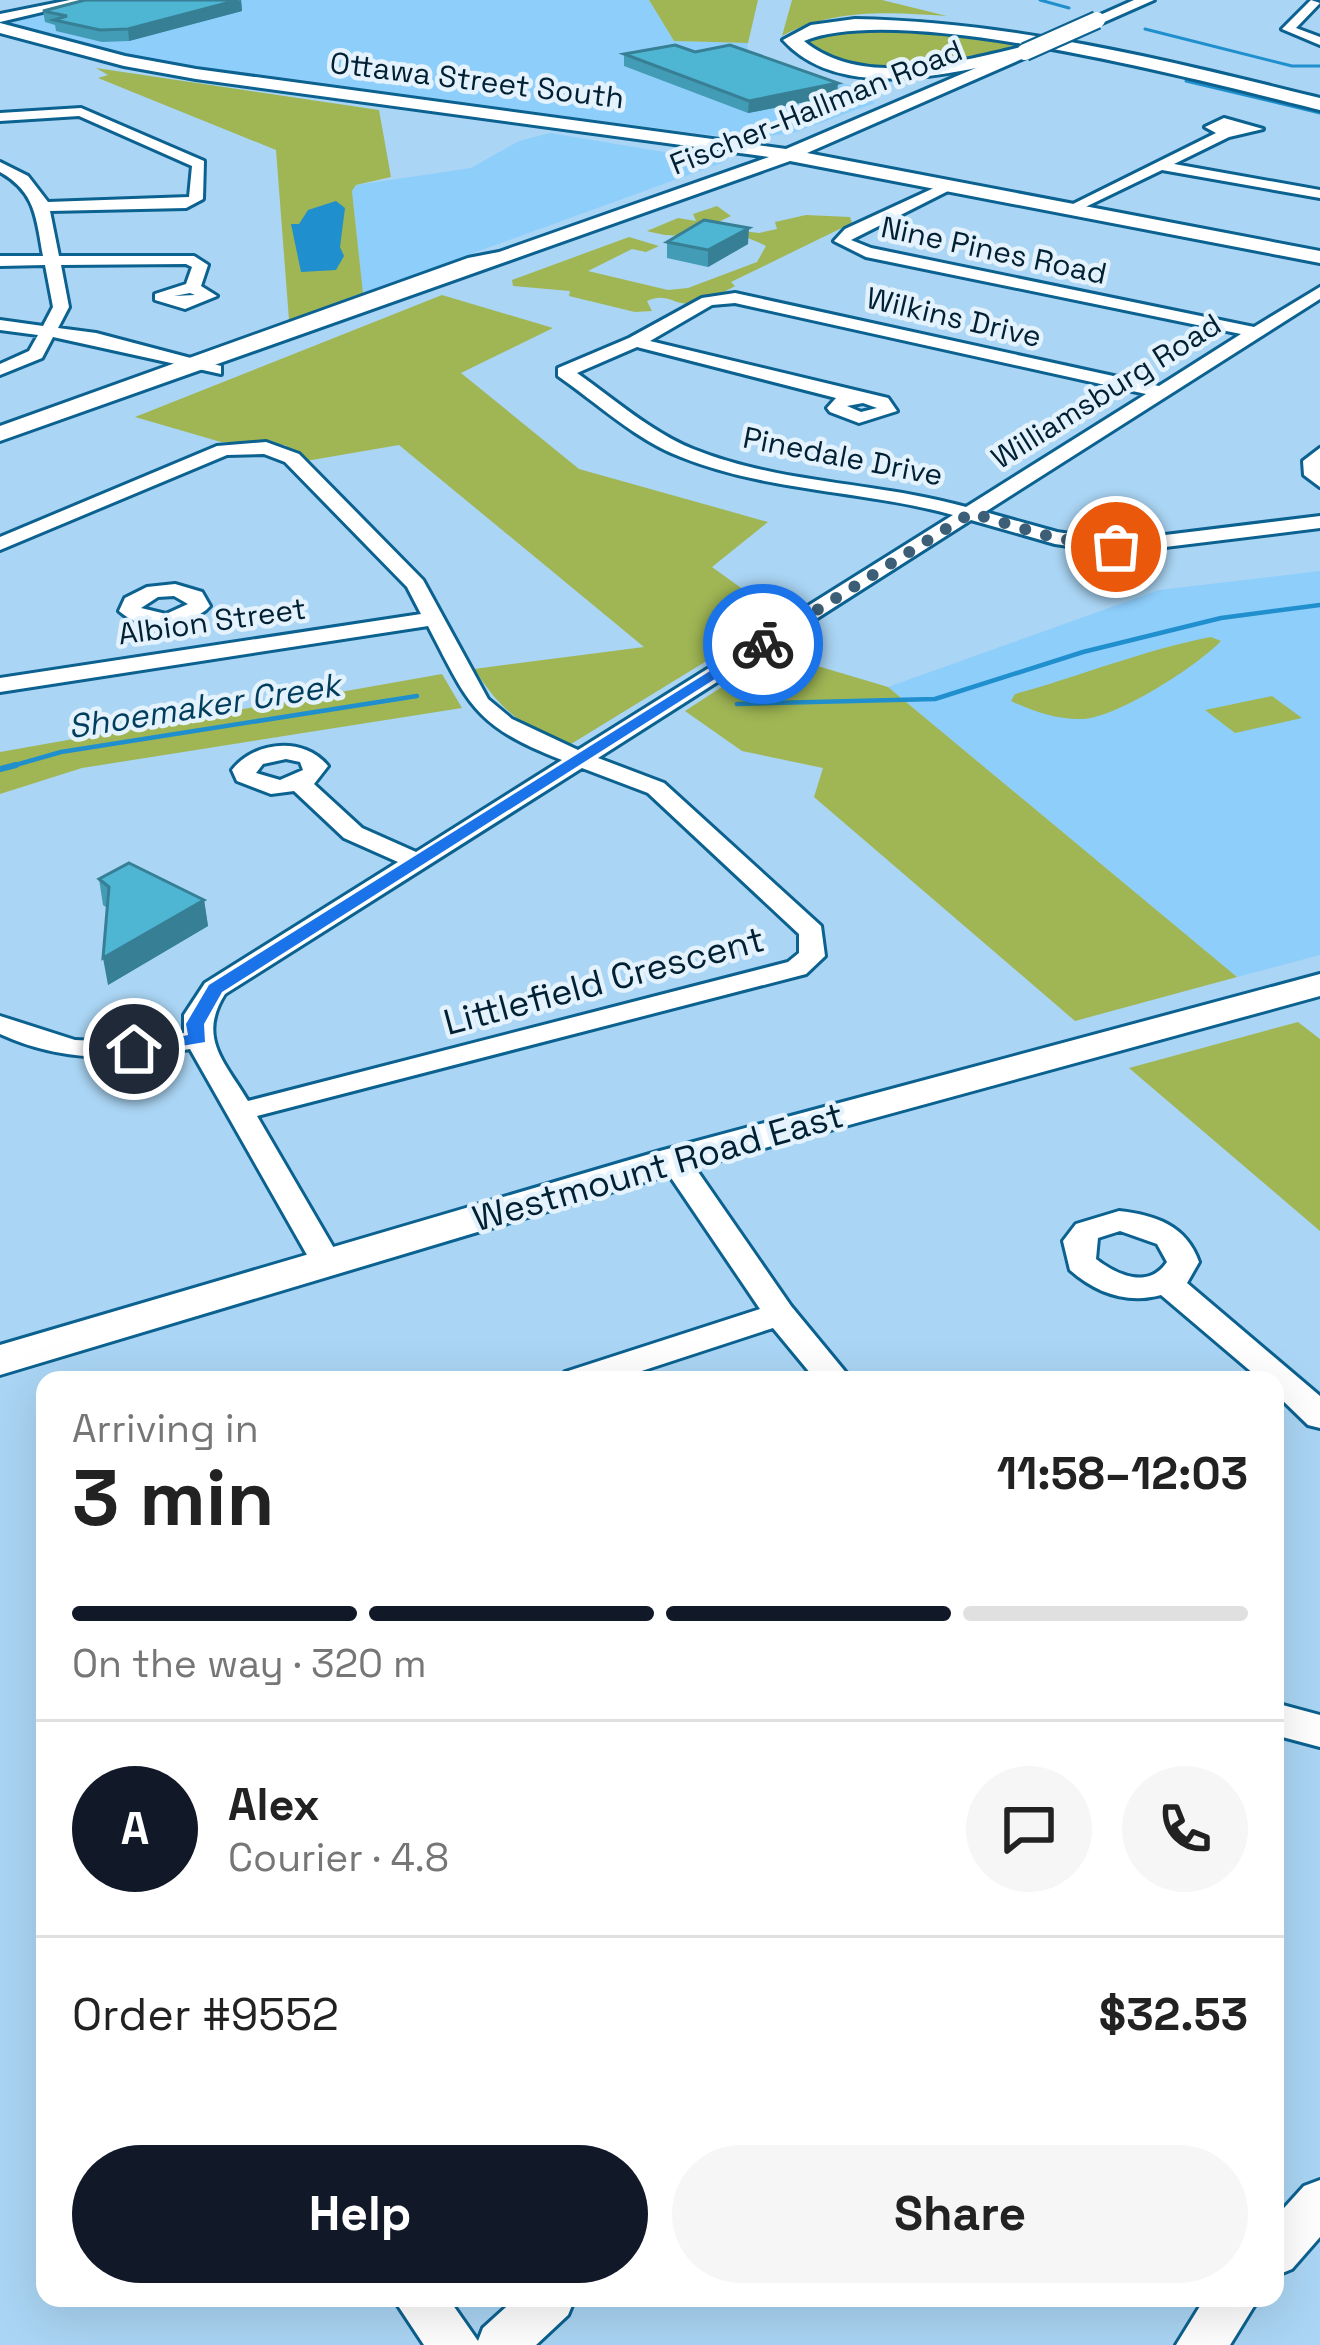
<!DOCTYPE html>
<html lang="en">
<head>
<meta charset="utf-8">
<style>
	:root { --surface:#fff; --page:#f6f6f6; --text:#222; --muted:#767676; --line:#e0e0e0; --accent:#111827 }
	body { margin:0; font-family:"Space Grotesk",sans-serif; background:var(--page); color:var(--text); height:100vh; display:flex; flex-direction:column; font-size:45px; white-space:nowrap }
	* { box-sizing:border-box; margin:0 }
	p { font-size:39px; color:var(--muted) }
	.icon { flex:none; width:66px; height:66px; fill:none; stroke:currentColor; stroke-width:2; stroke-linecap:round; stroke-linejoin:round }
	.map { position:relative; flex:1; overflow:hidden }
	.sheet { position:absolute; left:36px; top:1371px; width:1248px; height:936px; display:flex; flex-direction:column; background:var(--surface); border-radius:24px; box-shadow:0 12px 48px #0002 }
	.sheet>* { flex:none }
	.pin { position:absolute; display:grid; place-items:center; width:102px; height:102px; color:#fff; margin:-51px; border:6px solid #fff; border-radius:50%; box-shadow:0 3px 12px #0007 }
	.courier { position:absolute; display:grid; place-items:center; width:120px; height:120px; margin:-60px; border:9px solid #1a73e8; border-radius:50%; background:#fff; color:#222; box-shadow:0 3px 15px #0007 }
	.head em { font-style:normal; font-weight:700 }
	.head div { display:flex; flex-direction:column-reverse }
	.head { display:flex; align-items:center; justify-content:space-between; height:204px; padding:0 36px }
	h1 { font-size:78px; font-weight:700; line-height:90px }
	.bar { display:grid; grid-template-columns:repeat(4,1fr); gap:18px 12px; align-content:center; height:144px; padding:0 36px }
	.bar i { height:15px; border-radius:9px; background:var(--line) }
	.bar .on { background:var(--accent) }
	.bar p { grid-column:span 4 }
	.line { display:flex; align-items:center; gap:30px; padding:0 36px; border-top:3px solid var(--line) }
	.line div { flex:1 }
	.round { display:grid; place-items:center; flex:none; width:126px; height:126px; border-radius:63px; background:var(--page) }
	.action { display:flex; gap:24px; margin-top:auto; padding:24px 36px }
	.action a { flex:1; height:138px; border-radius:72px; background:var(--accent); color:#fff; font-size:48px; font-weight:700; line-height:138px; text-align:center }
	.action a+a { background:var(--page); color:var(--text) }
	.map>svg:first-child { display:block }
	.built { fill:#8ecefb }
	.green { fill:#a0b654 }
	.water { fill:#208fcd }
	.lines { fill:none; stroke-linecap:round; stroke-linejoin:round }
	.stream-far2 { stroke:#208fcd; stroke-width:3 }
	.stream-far1 { stroke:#208fcd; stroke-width:4.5 }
	.stream { stroke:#208fcd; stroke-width:6 }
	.minor-casing { stroke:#0b618f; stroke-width:6 }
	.major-casing { stroke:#0b618f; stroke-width:6 }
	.highway-casing { stroke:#0b618f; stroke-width:6 }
	.minor { fill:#fff; fill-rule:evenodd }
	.major { fill:#fff; fill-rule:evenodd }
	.highway { fill:#fff; fill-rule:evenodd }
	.major-bridge-casing { stroke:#0b618f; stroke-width:20; stroke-linecap:butt }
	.major-bridge { stroke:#fff; stroke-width:16 }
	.wall { fill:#439cb5 }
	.shaded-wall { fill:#377f94 }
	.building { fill:#4eb5d3; stroke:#377f94; stroke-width:3 }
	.route { fill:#1a73e8 }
	.done { stroke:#3c5f77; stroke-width:12; stroke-dasharray:0 21.6 }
	.labels { text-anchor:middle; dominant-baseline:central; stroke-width:9; stroke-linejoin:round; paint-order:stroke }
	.far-street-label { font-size:30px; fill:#012033; stroke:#e3f2fc }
	.far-water-label { font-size:33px; font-style:italic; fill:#013d5d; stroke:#e3f2fc }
	.street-label { font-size:36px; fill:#012033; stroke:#e3f2fc }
</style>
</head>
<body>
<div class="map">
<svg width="1320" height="2345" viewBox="0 0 1320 2345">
	<rect width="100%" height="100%" fill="#aad5f4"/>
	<path class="built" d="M119 0H649L674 41 748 43 747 51 788 72 854 86 875 103 793 133 743 139 197 70 75 43 10 22Z
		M550 133 724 162 363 293 352 191 356 185 471 168 519 141Z
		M1320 571V955L1237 977 888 687 1159 590Z"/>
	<path class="green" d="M649 0H758L748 43 674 41Z
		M792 0H882L947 16C891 12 832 8 782 36Z
		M920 19 1030 39C948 71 896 79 809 52L801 37 849 21Z
		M96 68 379 110 391 177 356 185 352 191 363 293 289 320 276 150 98 78 108 75Z
		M717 206 731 216 714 224 719 228 759 233 777 229 775 222 806 215 850 217 852 223 731 282 735 286C724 292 701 305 687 304 670 302 665 293 647 301L652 311 635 312 569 296 570 291 513 286 512 280 629 237 659 246 646 252 632 249 588 271 668 290 688 288 757 262 766 246C750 238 725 228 707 230 675 233 682 240 647 231L678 218 696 221 693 214Z
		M442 295 553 328 461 373 579 469 768 522 712 567 780 616 571 744C521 726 503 713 474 669L644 647 399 445 306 461 285 445 221 442 135 417Z
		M1211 637 1221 641C1196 667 1119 716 1084 719 1058 720 1034 712 1011 701L1015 694C1081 676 1143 650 1211 637Z
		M774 653 888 687 1237 977 1075 1021 814 797 823 768 742 751 685 711Z
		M442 674 462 708 82 768 0 794V752Z
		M1272 696 1302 718 1235 733 1205 710Z
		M1298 1022 1320 1039V1231L1129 1068Z"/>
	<path class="water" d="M336 201 345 208 340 247 344 256 336 270 301 272 291 224H299L308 210Z"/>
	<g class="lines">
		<path class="stream-far2" d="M1040 0 1069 8
			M1145 29 1292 66H1320
			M1186 81 1320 113"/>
		<path class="stream-far1" d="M737 704 935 699 1083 652 1221 618 1320 605
			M5 768 61 752 417 696"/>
		<path class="stream" d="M0 769 16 765"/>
		<g class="minor-casing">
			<path id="minor" d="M70 0H93L0 22V14Z
				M1311 0 1320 3 1296 28 1320 37V45L1282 29Z
				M81 108 204 161 203 199 186 208 50 211 59 256H194L208 265 201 286 217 296 185 309 155 300V294L186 284 192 267 186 264 61 265 69 307 58 328 96 333 221 366V374L53 337 42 358 0 375V364L29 351 38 335 0 330V320L43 326 53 307 45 265 0 266V256H43C36 218 36 192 0 172V162L28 176 48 202 189 197 192 166 79 116 0 121V113ZM190 293 195 295 174 296Z
				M1224 118 1263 129 1229 137 1174 164 1320 190V198L1162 170 1077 211 1065 208 1216 133 1205 127Z
				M947 182 952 189 851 240 871 248 1254 327 1320 287V299L985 512 1057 532 1116 541 1320 516V528L1116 553 1055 544 971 520 598 758 664 783 821 926 825 956 806 974 257 1116 342 1262 337 1269H315L190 1049C122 1060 63 1063 0 1034V1016L75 1040 120 1042 184 1033V1015L205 983 398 862 344 838 294 791 271 794 237 781 232 770C254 741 304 736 328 766L314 784 362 828 416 852 562 760C474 726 469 705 428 626L0 692V678L421 614 407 587 285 462 264 454 227 455 0 550V537L217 446 266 442 299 454 423 580 488 699 512 719 578 750 953 515C864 490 768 492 681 457 636 440 597 403 558 376V368L629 338 702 298 735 293 1159 386 1241 334 866 257 834 241 845 229ZM735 303 1146 394 966 507C877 482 780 484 693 449 651 432 614 399 577 373L637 347 836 398 827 408 830 412 859 423 897 411 888 398 650 341 712 305ZM863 403 877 408 861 412 847 406ZM286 759 300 762 303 770 280 780 256 773 263 764ZM582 768 648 793 799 934V953L788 962 248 1101C225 1062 197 1038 225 994Z
				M1320 448V487L1304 475 1303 461Z
				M175 584 202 592 210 606 206 610C181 629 144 633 119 611L125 598 147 587ZM174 596 188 604 166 614 141 608 158 597Z
				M674 1151 685 1153 791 1306 852 1380H816L773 1328 614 1380H560L565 1372 760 1309 659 1160Z
				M1119 1211C1155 1215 1186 1225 1199 1262L1187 1283 1320 1396V1428L1308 1425 1275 1393V1380H1261L1161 1295C1127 1304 1096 1293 1070 1270L1063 1241 1076 1224ZM1120 1231 1157 1244 1167 1262C1149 1289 1118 1276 1096 1259L1098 1238Z
				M1275 1703 1320 1715V1747L1275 1735Z
				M1320 2180V2237L1292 2269 1275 2276V2218L1304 2186Z
				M393 2298H448L478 2341 483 2328 516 2298H575L568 2315 536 2345H424Z
				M1205 2298H1259L1230 2345H1176Z"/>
		</g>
		<g class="major-casing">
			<path id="major" d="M1134 0H1154L1102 23 1089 20Z
				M0 23 125 56 196 69 786 149 1025 47 1031 49V55L807 153 1320 251V263L790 161 0 441V426L468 258 499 252 769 157 196 79 124 66 0 33Z
				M1320 974V996L688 1169 0 1375V1345L660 1151Z"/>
		</g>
		<g class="highway-casing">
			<path id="highway" d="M855 19C1014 22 1166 60 1320 98V110C1210 83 902 0 804 41 862 89 959 62 1025 46L1034 52C1020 62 998 64 981 67 917 80 831 93 783 40L811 25Z"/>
		</g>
		<use href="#minor" class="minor"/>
		<use href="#major" class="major"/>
		<use href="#highway" class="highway"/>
		<g class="major-bridge-casing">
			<path id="major-bridge" d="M1025 52 1097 20"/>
		</g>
		<use href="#major-bridge" class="major-bridge"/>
	</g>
	<path class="wall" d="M241 0 242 11 129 41 102 42 56 31 55 25 45 22 43 11Z
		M695 52 837 96 748 113 624 66V54Z
		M667 242 748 244 708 267 667 258Z
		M99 879 204 900 208 926 108 985 107 908 103 905Z"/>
	<path class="shaded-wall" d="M241 0 242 11 129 41 128 29Z
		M838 83 837 96 748 113 749 101Z
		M749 228 748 244 708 267V250Z
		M204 900 208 926 108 985 103 958Z"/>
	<path class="building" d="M85 0H238L128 29 100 30 54 20 67 16 43 11Z
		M675 45 695 52 730 45 838 83 749 101 624 54Z
		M704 220 749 228 708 250 667 242Z
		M129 863 204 900 103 958 109 887 99 879Z"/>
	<path class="route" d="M758 641 770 644 222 992 204 1024 205 1042 134 1054 125 1049 188 1035 186 1024 209 985Z"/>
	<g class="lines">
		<path class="done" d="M763 644 971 513 1055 538 1116 547"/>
	</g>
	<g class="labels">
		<g class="far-street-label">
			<text transform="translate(477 80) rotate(7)">Ottawa Street South</text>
			<text transform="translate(816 107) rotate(-22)">Fischer-Hallman Road</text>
			<text transform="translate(994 250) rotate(12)">Nine Pines Road</text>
			<text transform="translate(954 317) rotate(13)">Wilkins Drive</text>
			<text transform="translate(1106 391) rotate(-32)">Williamsburg Road</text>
			<text transform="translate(843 456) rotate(11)">Pinedale Drive</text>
			<text transform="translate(212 621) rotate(-8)">Albion Street</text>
		</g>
		<g class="far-water-label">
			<text transform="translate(204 706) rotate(-9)">Shoemaker Creek</text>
		</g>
		<g class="street-label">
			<text transform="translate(604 981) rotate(-15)">Littlefield Crescent</text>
			<text transform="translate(658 1167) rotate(-16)">Westmount Road East</text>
		</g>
	</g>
</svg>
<div class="pin" style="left:1116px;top:547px;background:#ea580c"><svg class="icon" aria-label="bag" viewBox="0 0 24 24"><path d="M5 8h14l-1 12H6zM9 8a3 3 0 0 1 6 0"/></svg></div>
<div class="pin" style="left:134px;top:1049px;background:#1f2937"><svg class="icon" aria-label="home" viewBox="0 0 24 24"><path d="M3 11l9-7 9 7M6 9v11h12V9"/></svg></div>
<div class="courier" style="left:763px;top:644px"><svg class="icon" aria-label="bike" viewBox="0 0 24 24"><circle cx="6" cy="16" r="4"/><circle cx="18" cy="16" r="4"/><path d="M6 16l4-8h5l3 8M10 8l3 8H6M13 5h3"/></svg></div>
<section class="sheet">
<div class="head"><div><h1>3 min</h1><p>Arriving in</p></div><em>11:58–12:03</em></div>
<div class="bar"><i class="on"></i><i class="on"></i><i class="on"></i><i></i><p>On the way · 320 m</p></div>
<div class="line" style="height:216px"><b class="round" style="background:var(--accent);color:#fff">A</b><div><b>Alex</b><p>Courier · 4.8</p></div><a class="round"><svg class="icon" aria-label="chat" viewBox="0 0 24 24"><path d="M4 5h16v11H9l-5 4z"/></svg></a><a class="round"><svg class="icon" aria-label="phone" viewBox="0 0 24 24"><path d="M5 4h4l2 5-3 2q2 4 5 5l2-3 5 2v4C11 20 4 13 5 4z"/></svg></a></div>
<div class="line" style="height:156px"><div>Order #9552</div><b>$32.53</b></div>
<div class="action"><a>Help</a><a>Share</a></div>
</section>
</div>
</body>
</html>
